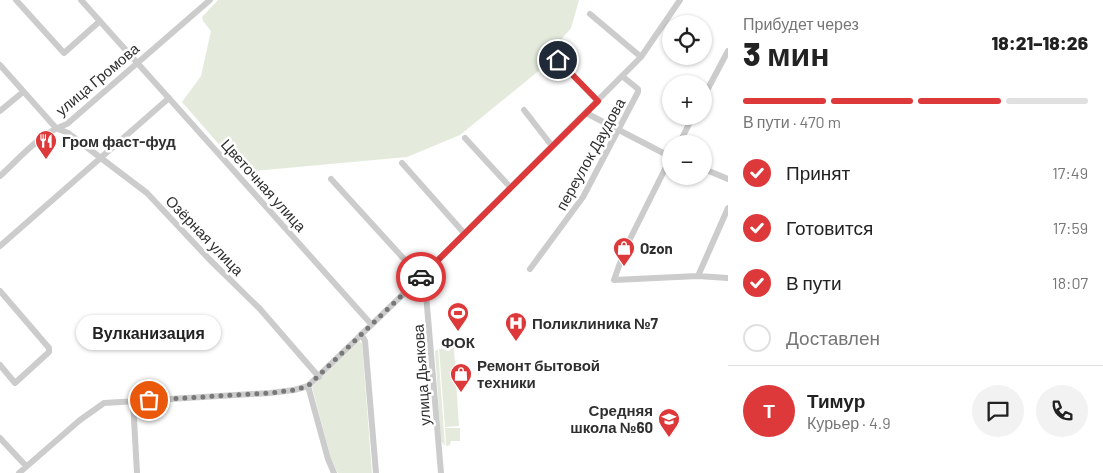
<!DOCTYPE html>
<html lang="ru">
<head>
<meta charset="utf-8">
<style>
	:root { --surface:#fff; --page:#f2f2f2; --text:#222; --muted:#767676; --line:#e0e0e0; --accent:#de393a }
	body { margin:0; font-family:Barlow,sans-serif; background:var(--page); color:var(--text); height:100vh; display:flex; flex-direction:column; font-size:19px; white-space:nowrap }
	* { box-sizing:border-box; margin:0 }
	p { font-size:16px; color:var(--muted) }
	.icon { flex:none; width:28px; height:28px; fill:none; stroke:currentColor; stroke-width:2; stroke-linecap:round; stroke-linejoin:round }
	.map { position:relative; flex:1; overflow:hidden }
	.side { display:flex; flex-direction:column; background:var(--surface); width:375px }
	.side>* { flex:none }
	.fabs { position:absolute; left:662px; top:15px; display:grid; gap:10px }
	.fabs a { display:grid; place-items:center; width:50px; height:50px; border-radius:50%; background:var(--surface); box-shadow:0 1px 4px #0004; font-size:25px }
	.pin { position:absolute; display:grid; place-items:center; width:42px; height:42px; color:#fff; margin:-21px; border:2px solid #fff; border-radius:50%; box-shadow:0 1px 5px #0007 }
	.courier { position:absolute; display:grid; place-items:center; width:50px; height:50px; margin:-25px; border:4px solid #de393a; border-radius:50%; background:#fff; color:#222; box-shadow:0 1px 6px #0007 }
	.bubble { position:absolute; height:35px; border-radius:18px; background:var(--surface); box-shadow:0 1px 4px #0004; font-size:16px; font-weight:800; line-height:35px; text-align:center }
	.head em { font-style:normal; font-weight:800 }
	.head div { display:flex; flex-direction:column-reverse }
	.head { display:flex; align-items:center; justify-content:space-between; height:85px; padding:0 15px }
	h1 { font-size:32px; font-weight:800; line-height:38px }
	.bar { display:grid; grid-template-columns:repeat(4,1fr); gap:8px 5px; align-content:center; height:60px; padding:0 15px }
	.bar i { height:6px; border-radius:4px; background:var(--line) }
	.bar .active { background:var(--accent) }
	.bar p { grid-column:span 4 }
	.line { display:flex; align-items:center; gap:12px; padding:0 15px; border-top:1px solid var(--line) }
	.line div { flex:1 }
	.round { display:grid; place-items:center; flex:none; width:52px; height:52px; border-radius:26px; background:var(--page) }
	ol { padding:0 15px; list-style:none }
	li { display:flex; align-items:center; gap:15px; height:55px }
	li p { margin-inline-start:auto }
	li .icon { padding:5px; border-radius:50%; background:var(--accent); color:#fff; stroke-width:4 }
	li:last-child { color:var(--muted) }
	li i { width:28px; height:28px; border:2px solid var(--line); border-radius:50% }
	main { display:flex; flex:1; min-height:0 }
	.map>svg:first-child { display:block }
	.green { fill:#e4ebdd }
	.lines { fill:none; stroke-linecap:round; stroke-linejoin:round }
	.minor { stroke:#ccc; stroke-width:6 }
	.done { stroke:#787878; stroke-width:5; stroke-dasharray:0 9 }
	.route { stroke:#de393a; stroke-width:6 }
	.labels { text-anchor:middle; dominant-baseline:central; stroke-width:5; stroke-linejoin:round; paint-order:stroke }
	.street-label { font-size:15px; fill:#2f2f2f; stroke:#fff }
	.poi-label { font-size:15px; font-weight:bold; fill:#2f2f2f; stroke:#fff; text-anchor:start }
</style>
</head>
<body>
<main>
<div class="map">
<svg width="728" height="473" viewBox="0 0 728 473">
	<rect width="100%" height="100%" fill="#fff"/>
	<path class="green" d="M218 0H579L571 28 539 66 541 69 460 135 407 157 243 172 182 102 201 76 211 31 203 21 202 17Z
		M359 341 362 343 372 473H338L331 459 312 387Z
		M454 348 459 426 445 427 439 349Z
		M438 349 445 446 441 441 435 351Z
		M445 428H460V441H451L450 445 446 446Z"/>
	<g class="lines">
		<path class="minor" d="M16 0 64 53 100 21
			M81 0 371 324
			M590 14 641 57
			M558 60 598 101
			M0 65 56 128 68 133 147 193 209 259 260 309 319 377
			M704 96 728 51
			M524 110 552 146
			M0 111 23 92
			M586 113 671 157
			M465 138 510 187
			M679 144 693 116
			M671 157 625 249 614 280 698 276 728 278
			M402 163 464 233
			M704 169 728 179
			M0 176C20 158 40 133 67 124L210 0
			M331 179 425 282 441 473
			M0 246 169 98
			M530 269 583 197 638 92V89L622 76
			M698 276 728 208
			M0 291 49 348V352L15 383 0 365
			M361 334 365 341 376 473
			M308 386 328 459 334 473
			M133 401 137 473
			M0 438 26 466
			M19 473 80 420 104 403 270 393 294 390 308 386 421 277 641 57 680 0"/>
	</g>
	<g class="lines">
		<path class="done" d="M149 400 270 393 294 390 308 386 421 277"/>
		<path class="route" d="M421 277 598 101 558 60"/>
	</g>
	<defs>
		<g id="restaurant-pin" transform="scale(1.125)"><path d="M0 17L-7.5 6A9.5 9.5 0 1 1 7.5 6Z" fill="#de393a" stroke="#fff"/><path d="M-5-6h1v4h1v-4h1v4h1v-4h1v5L-1.5 .5V6h-2V.5L-5-1ZM5-6V6H3V1.5H1.5Q1.5-4 5-6Z" fill="#fff"/></g>
		<g id="shop-pin" transform="scale(1.125)"><path d="M0 17L-7.5 6A9.5 9.5 0 1 1 7.5 6Z" fill="#de393a" stroke="#fff"/><path d="M-5-2.5h2.3a2.7 3.5 0 0 1 5.4 0H5L5.5 6h-11ZM-1.5-2.5h3a1.5 2.3 0 0 0-3 0Z" fill="#fff"/></g>
		<g id="stadium-pin" transform="scale(1.125)"><path d="M0 17L-7.5 6A9.5 9.5 0 1 1 7.5 6Z" fill="#de393a" stroke="#fff"/><path d="M0-5a6.5 5 0 1 0 0 10a6.5 5 0 1 0 0-10ZM-3.5-1.8h7v3.6h-7Z" fill="#fff"/></g>
		<g id="hospital-pin" transform="scale(1.125)"><path d="M0 17L-7.5 6A9.5 9.5 0 1 1 7.5 6Z" fill="#de393a" stroke="#fff"/><path d="M-5-5h3v3.5h4V-5h3V5h-3V1.5h-4V5h-3Z" fill="#fff"/></g>
		<g id="school-pin" transform="scale(1.125)"><path d="M0 17L-7.5 6A9.5 9.5 0 1 1 7.5 6Z" fill="#de393a" stroke="#fff"/><path d="M0-5L7-2L0 1L-7-2ZM-4 1L0 2.5L4 1V4Q0 6-4 4Z" fill="#fff"/></g>
	</defs>
	<g fill-rule="evenodd">
		<use href="#restaurant-pin" x="46" y="141"/>
		<use href="#shop-pin" x="624" y="248"/>
		<use href="#stadium-pin" x="458" y="313"/>
		<use href="#hospital-pin" x="516" y="323"/>
		<use href="#shop-pin" x="461" y="374"/>
		<use href="#school-pin" x="669" y="419"/>
	</g>
	<g class="labels">
		<g class="street-label">
			<text transform="translate(97 79) rotate(-40)">улица Громова</text>
			<text transform="translate(590 154) rotate(-61)">переулок Даудова</text>
			<text transform="translate(264 185) rotate(48)">Цветочная улица</text>
			<text transform="translate(205 235) rotate(46)">Озёрная улица</text>
			<text transform="translate(421 375) rotate(-94)">улица Дьякова</text>
		</g>
		<g class="poi-label">
			<text x="62" y="141">Гром фаст-фуд</text>
			<text x="640" y="248">Ozon</text>
			<text x="532" y="323">Поликлиника №7</text>
			<text x="458" y="342" text-anchor="middle">ФОК</text>
			<text x="477" y="365">Ремонт бытовой<tspan x="477" dy="17">техники</tspan></text>
			<text x="653" y="410" text-anchor="end">Средняя<tspan x="653" dy="17">школа №60</tspan></text>
		</g>
	</g>
</svg>
<div class="fabs">
<a><svg class="icon" aria-label="locate" viewBox="0 0 24 24"><circle cx="12" cy="12" r="6"/><path d="M12 2v4M12 18v4M2 12h4M18 12h4"/></svg></a>
<a>+</a>
<a>−</a>
</div>
<div class="pin" style="left:149px;top:400px;background:#ea580c"><svg class="icon" aria-label="bag" viewBox="0 0 24 24"><path d="M5 8h14l-1 12H6zM9 8a3 3 0 0 1 6 0"/></svg></div>
<div class="pin" style="left:558px;top:60px;background:#1f2937"><svg class="icon" aria-label="home" viewBox="0 0 24 24"><path d="M3 11l9-7 9 7M6 9v11h12V9"/></svg></div>
<div class="courier" style="left:421px;top:277px"><svg class="icon" aria-label="car" viewBox="0 0 24 24"><path d="M5 17H2v-5l4-1 3-4h7l3 4 3 1v5h-3M9 17h6M6 11h13"/><circle cx="7" cy="17" r="2"/><circle cx="17" cy="17" r="2"/></svg></div>
<div class="bubble" style="left:76px;top:315px;width:145px">Вулканизация</div>
</div>
<section class="side">
<div class="head"><div><h1>3 мин</h1><p>Прибудет через</p></div><em>18:21–18:26</em></div>
<div class="bar"><i class="active"></i><i class="active"></i><i class="active"></i><i></i><p>В пути · 470 m</p></div>
<ol>
<li><svg class="icon" aria-label="check" viewBox="0 0 24 24"><path d="M5 12l5 5 9-10"/></svg>Принят<p>17:49</p></li>
<li><svg class="icon" aria-label="check" viewBox="0 0 24 24"><path d="M5 12l5 5 9-10"/></svg>Готовится<p>17:59</p></li>
<li><svg class="icon" aria-label="check" viewBox="0 0 24 24"><path d="M5 12l5 5 9-10"/></svg>В пути<p>18:07</p></li>
<li><i></i>Доставлен</li>
</ol>
<div class="line" style="height:90px"><b class="round" style="background:var(--accent);color:#fff">Т</b><div><b>Тимур</b><p>Курьер · 4.9</p></div><a class="round"><svg class="icon" aria-label="chat" viewBox="0 0 24 24"><path d="M4 5h16v11H9l-5 4z"/></svg></a><a class="round"><svg class="icon" aria-label="phone" viewBox="0 0 24 24"><path d="M5 4h4l2 5-3 2q2 4 5 5l2-3 5 2v4C11 20 4 13 5 4z"/></svg></a></div>
</section>
</main>
</body>
</html>
